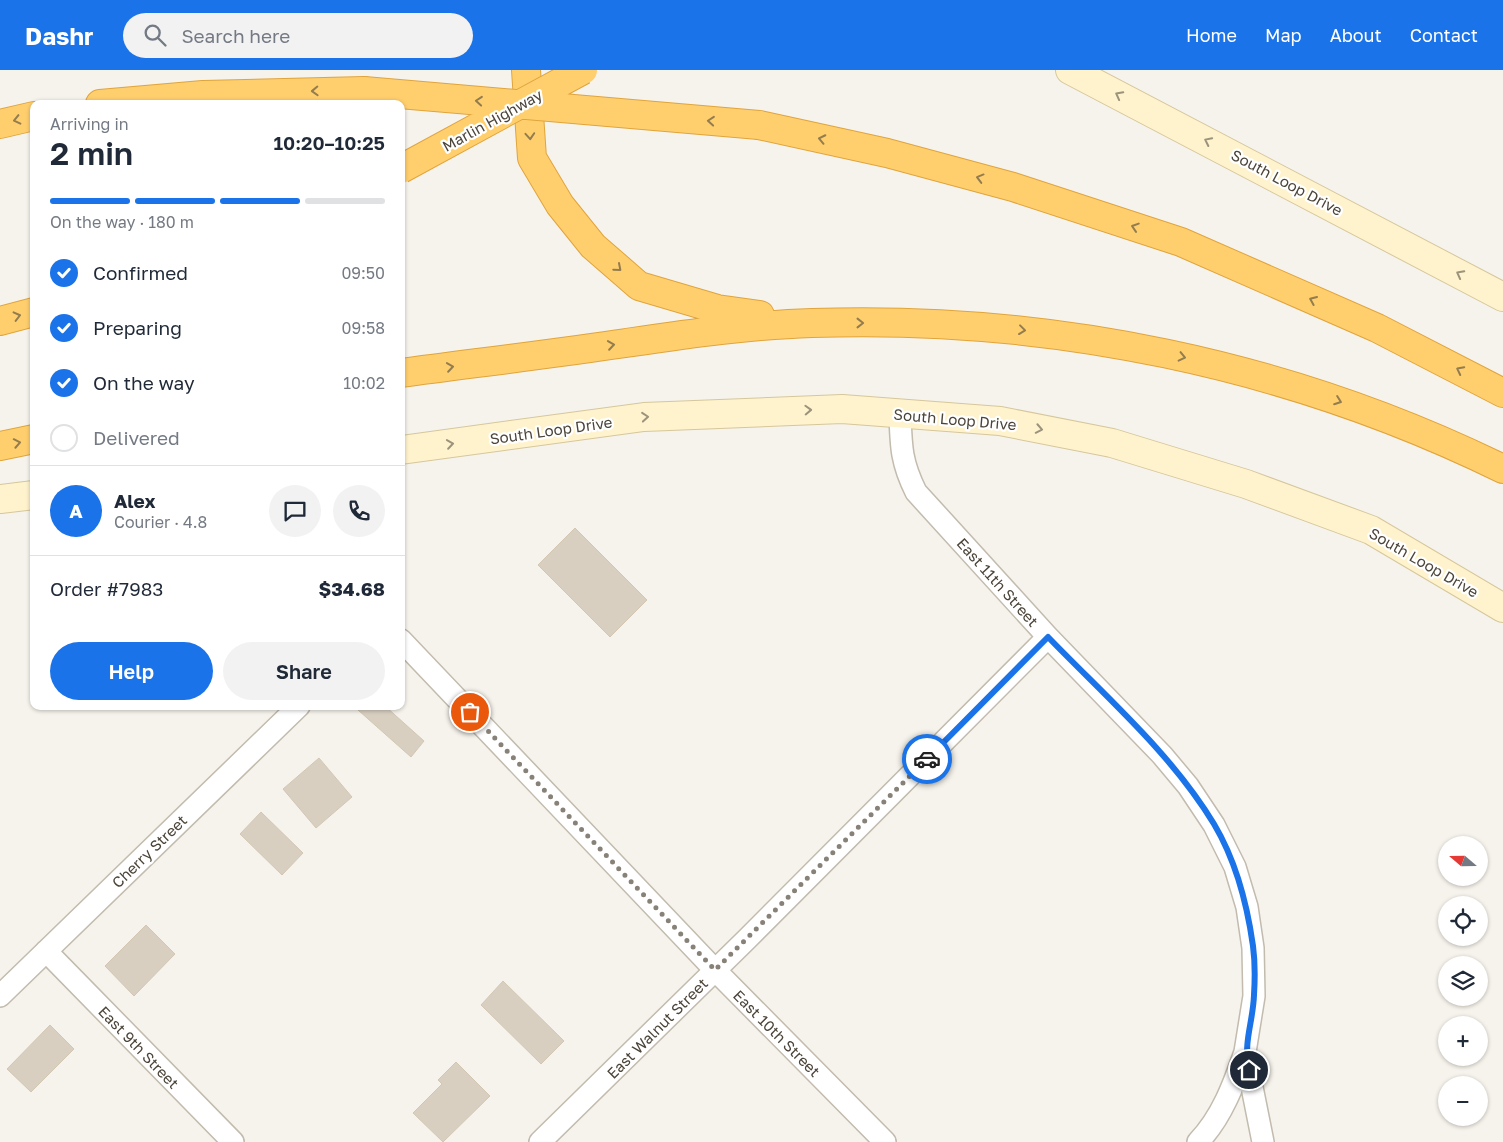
<!DOCTYPE html>
<html lang="en">
<head>
<meta charset="utf-8">
<style>
	:root { --surface:#fff; --page:#f2f2f3; --text:#1f2937; --muted:#747a83; --line:#e0e1e3; --accent:#1a73e8 }
	body { margin:0; font-family:"Golos Text",sans-serif; background:var(--page); color:var(--text); height:100vh; display:flex; flex-direction:column; font-size:19px; white-space:nowrap }
	* { box-sizing:border-box; margin:0 }
	p { font-size:16px; color:var(--muted) }
	.icon { flex:none; width:28px; height:28px; fill:none; stroke:currentColor; stroke-width:2; stroke-linecap:round; stroke-linejoin:round }
	.map { position:relative; flex:1; overflow:hidden }
	.panel { position:absolute; left:30px; top:30px; width:375px; height:610px; display:flex; flex-direction:column; background:var(--surface); border-radius:10px; box-shadow:0 1px 4px #0004 }
	.panel>* { flex:none }
	.needle { width:32px; rotate:290deg }
	.tools { position:absolute; left:1438px; top:766px; display:grid; gap:10px }
	.tools a { display:grid; place-items:center; width:50px; height:50px; border-radius:50%; background:var(--surface); box-shadow:0 1px 4px #0004; font-size:25px }
	.pin { position:absolute; display:grid; place-items:center; width:42px; height:42px; color:#fff; margin:-21px; border:2px solid #fff; border-radius:50%; box-shadow:0 1px 5px #0007 }
	.courier { position:absolute; display:grid; place-items:center; width:50px; height:50px; margin:-25px; border:4px solid #1a73e8; border-radius:50%; background:#fff; color:#222; box-shadow:0 1px 6px #0007 }
	.head em { font-style:normal; font-weight:600 }
	.head div { display:flex; flex-direction:column-reverse }
	.head { display:flex; align-items:center; justify-content:space-between; height:85px; padding:0 20px }
	h1 { font-size:32px; font-weight:600; line-height:38px }
	.bar { display:grid; grid-template-columns:repeat(4,1fr); gap:8px 5px; align-content:center; height:60px; padding:0 20px }
	.bar i { height:6px; border-radius:4px; background:var(--line) }
	.bar .on { background:var(--accent) }
	.bar p { grid-column:span 4 }
	.line { display:flex; align-items:center; gap:12px; padding:0 20px; border-top:1px solid var(--line) }
	.line div { flex:1 }
	.round { display:grid; place-items:center; flex:none; width:52px; height:52px; border-radius:26px; background:var(--page) }
	ol { padding:0 20px; list-style:none }
	li { display:flex; align-items:center; gap:15px; height:55px }
	li p { margin-inline-start:auto }
	li .icon { padding:5px; border-radius:50%; background:var(--accent); color:#fff; stroke-width:4 }
	li:last-child { color:var(--muted) }
	li i { width:28px; height:28px; border:2px solid var(--line); border-radius:50% }
	.action { display:flex; gap:10px; margin-top:auto; padding:10px 20px }
	.action a { flex:1; height:58px; border-radius:30px; background:var(--accent); color:#fff; font-size:20px; font-weight:600; line-height:58px; text-align:center }
	.action a+a { background:var(--page); color:var(--text) }
	header { display:flex; align-items:center; gap:30px; box-sizing:border-box; height:70px; padding:0 25px; background:var(--accent); color:#fff }
	header strong { font-size:24px }
	nav { display:flex; gap:28px; margin-inline-start:auto; font-size:18px }
	.search { width:350px; height:45px; background:var(--page); display:flex; align-items:center; gap:12px; box-sizing:border-box; padding:0 18px; border-radius:28px; color:var(--muted); font-size:19px }
	.map>svg:first-child { display:block }
	.building { fill:#d8cfc1; stroke:#d3c7b4 }
	.lines { fill:none; stroke-linecap:round; stroke-linejoin:round }
	.street-casing { stroke:#c2bbae; stroke-width:24 }
	.secondary-casing { stroke:#d6c79b; stroke-width:30 }
	.highway-casing { stroke:#e0a43c; stroke-width:30 }
	.street { stroke:#fff; stroke-width:21 }
	.secondary { stroke:#fff3cd; stroke-width:28 }
	.highway { stroke:#ffcf6e; stroke-width:28 }
	.highway-bridge-casing { stroke:#e0a43c; stroke-width:30; stroke-linecap:butt }
	.highway-bridge { stroke:#ffcf6e; stroke-width:28 }
	.oneway { stroke:#937c4e }
	.oneway2 { stroke:#9c937c }
	.done { stroke:#878178; stroke-width:5; stroke-dasharray:0 9 }
	.route { stroke:#1a73e8; stroke-width:6 }
	.labels { text-anchor:middle; dominant-baseline:central; stroke-width:4.5; stroke-linejoin:round; paint-order:stroke }
	.street-label { font-size:15px; fill:#4b4439; stroke:#fff }
</style>
</head>
<body>
<header>
<strong>Dashr</strong>
<div class="search"><svg class="icon" aria-label="search" viewBox="0 0 24 24"><circle cx="10" cy="10" r="6"/><path d="M15 15l6 6"/></svg>Search here</div>
<nav><a>Home</a><a>Map</a><a>About</a><a>Contact</a></nav>
</header>
<div class="map">
<svg width="1503" height="1072" viewBox="0 0 1503 1072">
	<rect width="100%" height="100%" fill="#f6f3ec"/>
	<path class="building" d="M575 458 647 530 610 567 538 495Z
		M362 636H385L424 671 411 687 358 640Z
		M319 688 352 727 316 758 283 719Z
		M261 742 303 783 282 805 240 764Z
		M146 855 175 884 134 926 105 896Z
		M503 911 564 971 541 994 481 935Z
		M50 955 74 979 31 1022 7 999Z
		M456 992 490 1026 443 1072 413 1043 442 1014 438 1010Z"/>
	<g class="lines">
		<g class="street-casing">
			<path id="street" d="M900 344C901 376 901 392 916 422L1048 567 1162 685 1188 716 1214 755 1235 797 1247 837 1253 878 1254 926 1245 982 1263 1072
				M401 570 715 900 885 1072
				M46 881 233 1072
				M0 926 299 636
				M540 1072 747 869 1048 567
				M1198 1072C1222 1047 1234 1014 1245 982"/>
		</g>
		<g class="secondary-casing">
			<path id="secondary" d="M1070 0 1503 227
				M401 380 644 347 842 339 1000 351 1112 373 1246 414 1371 460 1503 538
				M0 429 34 425"/>
		</g>
		<g class="highway-casing">
			<path id="highway" d="M526 0 532 88 560 135 593 176 639 216 717 239 760 245
				M100 34 203 25 364 21
				M0 54 34 46
				M759 55 887 83 1013 117 1181 172 1377 258 1503 323
				M0 251 34 242
				M401 303C476 293 551 284 626 273 688 264 749 255 812 253 1050 245 1289 294 1503 399
				M0 376 34 369"/>
		</g>
		<use href="#street" class="street"/>
		<use href="#secondary" class="secondary"/>
		<use href="#highway" class="highway"/>
		<g class="highway-bridge-casing">
			<path id="highway-bridge" d="M364 21 759 55
				M401 99 583 0"/>
		</g>
		<use href="#highway-bridge" class="highway-bridge"/>
	</g>
	<defs><path id="oneway-chevron" d="M-2-3.5L2.5 0L-2 3.5" fill="none" stroke-width="1.6" stroke-linecap="round" stroke-linejoin="round" transform="scale(1.25)"/></defs>
	<g class="oneway">
		<use href="#oneway-chevron" transform="translate(315 21) rotate(178)"/>
		<use href="#oneway-chevron" transform="translate(479 31) rotate(-175)"/>
		<use href="#oneway-chevron" transform="translate(17 50) rotate(167)"/>
		<use href="#oneway-chevron" transform="translate(711 51) rotate(-175)"/>
		<use href="#oneway-chevron" transform="translate(530 66) rotate(86)"/>
		<use href="#oneway-chevron" transform="translate(822 69) rotate(-168)"/>
		<use href="#oneway-chevron" transform="translate(980 108) rotate(-165)"/>
		<use href="#oneway-chevron" transform="translate(1135 157) rotate(-162)"/>
		<use href="#oneway-chevron" transform="translate(618 198) rotate(41)"/>
		<use href="#oneway-chevron" transform="translate(1313 230) rotate(-157)"/>
		<use href="#oneway-chevron" transform="translate(17 246) rotate(-14)"/>
		<use href="#oneway-chevron" transform="translate(860 253)"/>
		<use href="#oneway-chevron" transform="translate(1022 260) rotate(7)"/>
		<use href="#oneway-chevron" transform="translate(611 275) rotate(-8)"/>
		<use href="#oneway-chevron" transform="translate(1182 287) rotate(13)"/>
		<use href="#oneway-chevron" transform="translate(450 297) rotate(-8)"/>
		<use href="#oneway-chevron" transform="translate(1460 300) rotate(-153)"/>
		<use href="#oneway-chevron" transform="translate(1338 331) rotate(20)"/>
		<use href="#oneway-chevron" transform="translate(17 373) rotate(-11)"/>
	</g>
	<g class="oneway2">
		<use href="#oneway-chevron" transform="translate(1119 25) rotate(-152)"/>
		<use href="#oneway-chevron" transform="translate(1208 71) rotate(-154)"/>
		<use href="#oneway-chevron" transform="translate(1460 204) rotate(-152)"/>
		<use href="#oneway-chevron" transform="translate(808 340) rotate(-2)"/>
		<use href="#oneway-chevron" transform="translate(645 347) rotate(-5)"/>
		<use href="#oneway-chevron" transform="translate(1039 359) rotate(11)"/>
		<use href="#oneway-chevron" transform="translate(450 374) rotate(-8)"/>
	</g>
	<g class="lines">
		<path class="done" d="M470 642 715 900 927 689"/>
		<path class="route" d="M927 689 1048 567C1105 626 1171 683 1214 754 1236 791 1247 833 1253 876 1255 891 1255 909 1254 925 1253 953 1243 971 1249 1000"/>
	</g>
	<g class="labels">
		<g class="street-label">
			<text transform="translate(492 50) rotate(-29)">Marlin Highway</text>
			<text transform="translate(1287 112) rotate(28)">South Loop Drive</text>
			<text transform="translate(955 349) rotate(5)">South Loop Drive</text>
			<text transform="translate(551 360) rotate(-8)">South Loop Drive</text>
			<text transform="translate(1424 492) rotate(30)">South Loop Drive</text>
			<text transform="translate(998 512) rotate(48)">East 11th Street</text>
			<text transform="translate(149 781) rotate(-44)">Cherry Street</text>
			<text transform="translate(657 958) rotate(-45)">East Walnut Street</text>
			<text transform="translate(777 963) rotate(45)">East 10th Street</text>
			<text transform="translate(139 977) rotate(46)">East 9th Street</text>
		</g>
	</g>
</svg>
<div class="tools">
<a><svg class="needle" viewBox="-14 -14 28 28"><path d="M0-13l5 13h-10z" fill="#e53935"/><path d="M0 13l5-13h-10z" fill="#747a83"/></svg></a>
<a><svg class="icon" aria-label="locate" viewBox="0 0 24 24"><circle cx="12" cy="12" r="6"/><path d="M12 2v4M12 18v4M2 12h4M18 12h4"/></svg></a>
<a><svg class="icon" aria-label="layers" viewBox="0 0 24 24"><path d="M12 4l9 5-9 5-9-5zM3 14l9 5 9-5"/></svg></a>
<a>+</a>
<a>−</a>
</div>
<div class="pin" style="left:470px;top:642px;background:#ea580c"><svg class="icon" aria-label="bag" viewBox="0 0 24 24"><path d="M5 8h14l-1 12H6zM9 8a3 3 0 0 1 6 0"/></svg></div>
<div class="pin" style="left:1249px;top:1000px;background:#1f2937"><svg class="icon" aria-label="home" viewBox="0 0 24 24"><path d="M3 11l9-7 9 7M6 9v11h12V9"/></svg></div>
<div class="courier" style="left:927px;top:689px"><svg class="icon" aria-label="car" viewBox="0 0 24 24"><path d="M5 17H2v-5l4-1 3-4h7l3 4 3 1v5h-3M9 17h6M6 11h13"/><circle cx="7" cy="17" r="2"/><circle cx="17" cy="17" r="2"/></svg></div>
<section class="panel">
<div class="head"><div><h1>2 min</h1><p>Arriving in</p></div><em>10:20–10:25</em></div>
<div class="bar"><i class="on"></i><i class="on"></i><i class="on"></i><i></i><p>On the way · 180 m</p></div>
<ol>
<li><svg class="icon" aria-label="check" viewBox="0 0 24 24"><path d="M5 12l5 5 9-10"/></svg>Confirmed<p>09:50</p></li>
<li><svg class="icon" aria-label="check" viewBox="0 0 24 24"><path d="M5 12l5 5 9-10"/></svg>Preparing<p>09:58</p></li>
<li><svg class="icon" aria-label="check" viewBox="0 0 24 24"><path d="M5 12l5 5 9-10"/></svg>On the way<p>10:02</p></li>
<li><i></i>Delivered</li>
</ol>
<div class="line" style="height:90px"><b class="round" style="background:var(--accent);color:#fff">A</b><div><b>Alex</b><p>Courier · 4.8</p></div><a class="round"><svg class="icon" aria-label="chat" viewBox="0 0 24 24"><path d="M4 5h16v11H9l-5 4z"/></svg></a><a class="round"><svg class="icon" aria-label="phone" viewBox="0 0 24 24"><path d="M5 4h4l2 5-3 2q2 4 5 5l2-3 5 2v4C11 20 4 13 5 4z"/></svg></a></div>
<div class="line" style="height:65px"><div>Order #7983</div><b>$34.68</b></div>
<div class="action"><a>Help</a><a>Share</a></div>
</section>
</div>
</body>
</html>
